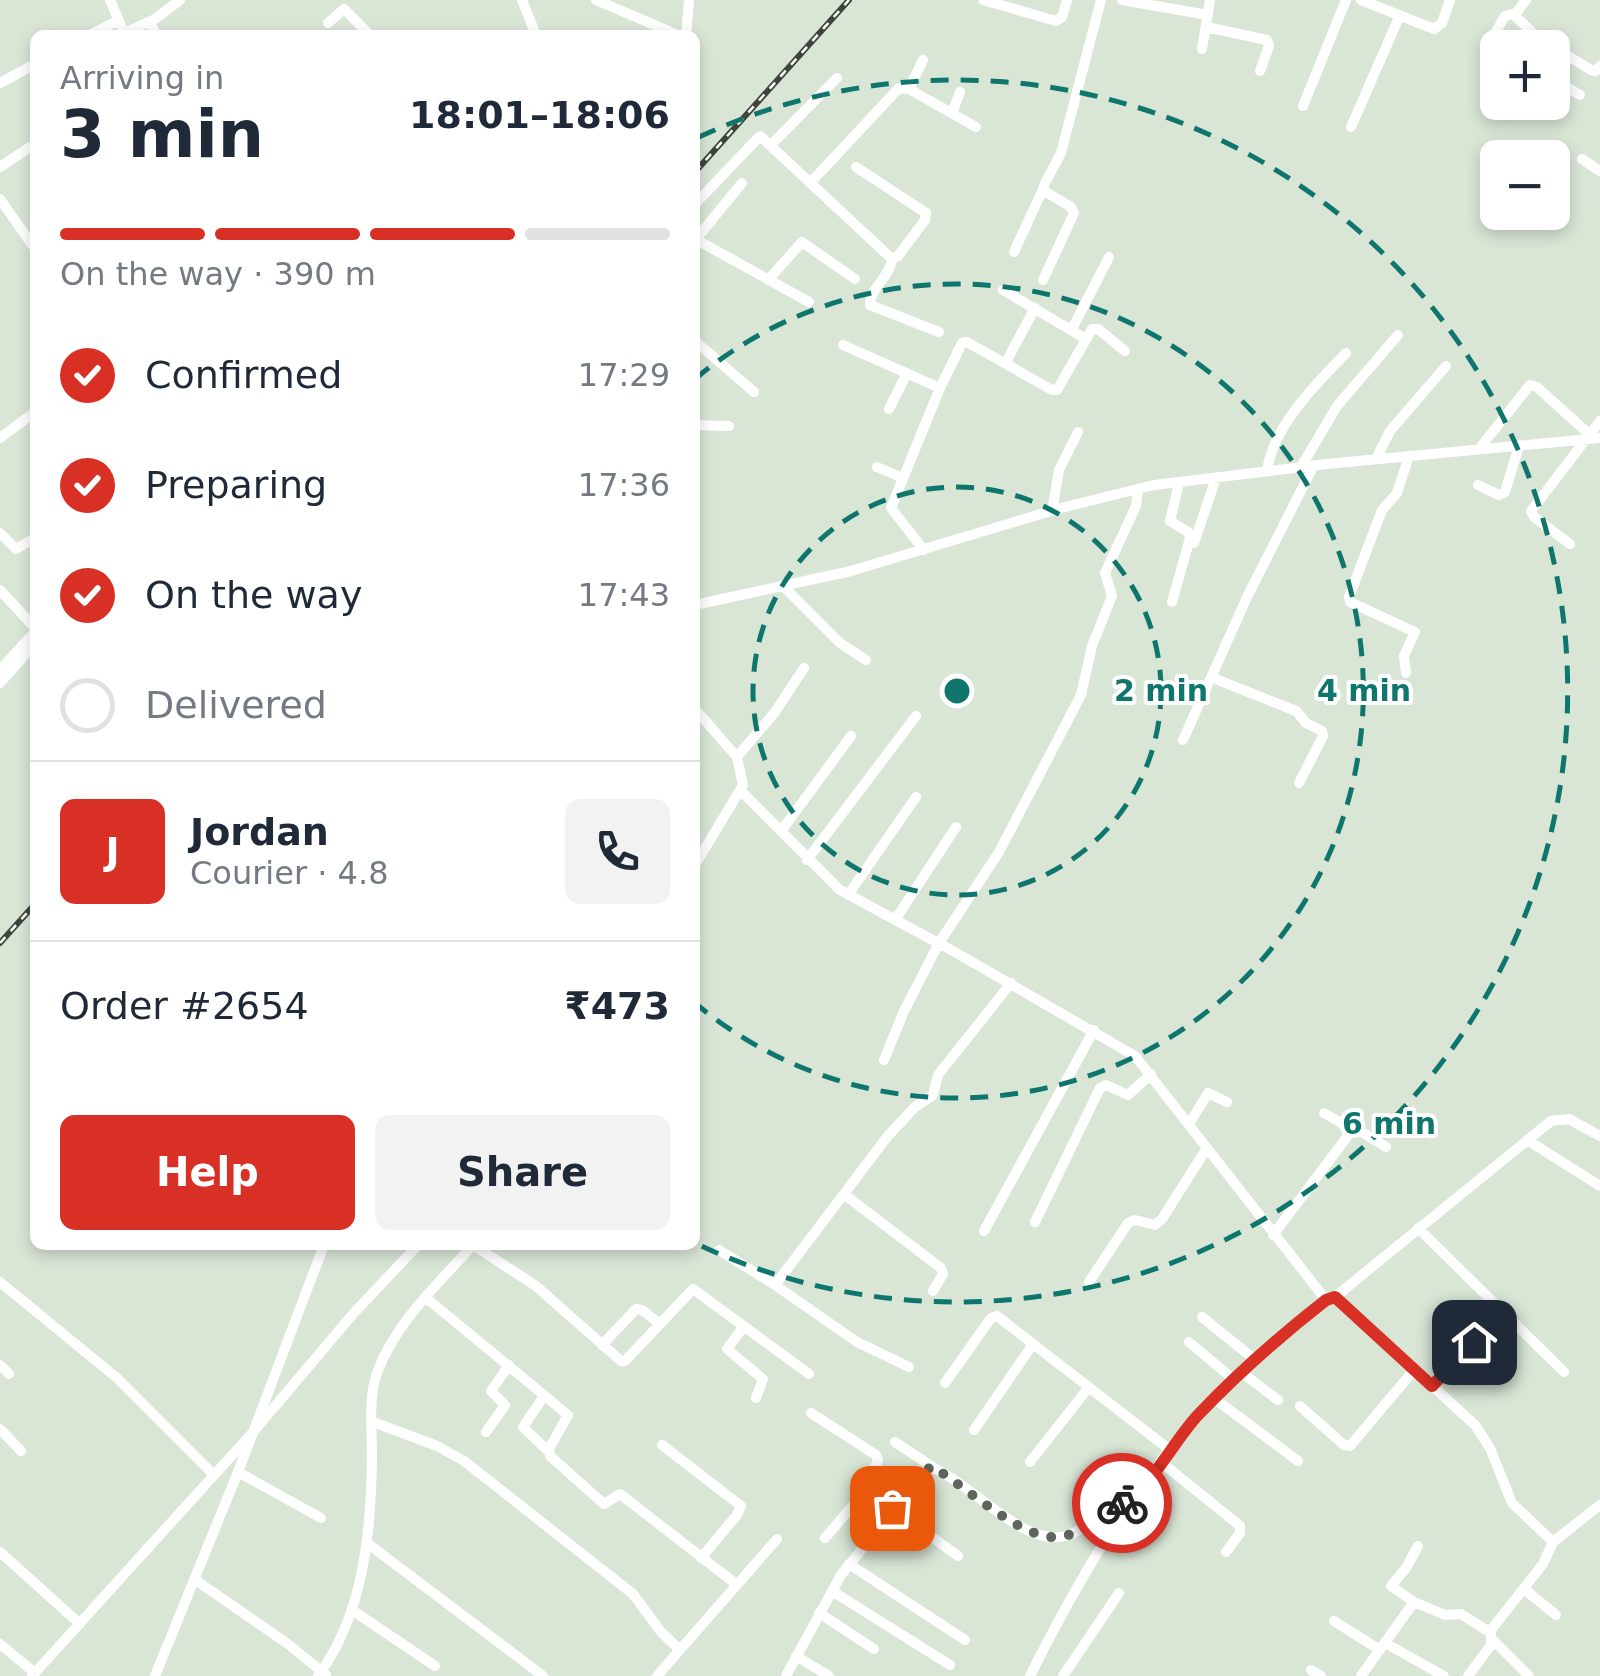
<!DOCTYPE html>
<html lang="en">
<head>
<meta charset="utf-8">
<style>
	:root { --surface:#fff; --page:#f2f2f3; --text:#1f2937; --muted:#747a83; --line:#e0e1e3; --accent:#d93025 }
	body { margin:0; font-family:"DejaVu Sans",sans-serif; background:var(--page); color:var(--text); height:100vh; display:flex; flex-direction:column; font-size:38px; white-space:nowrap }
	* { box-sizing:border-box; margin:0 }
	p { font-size:32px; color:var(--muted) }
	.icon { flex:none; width:55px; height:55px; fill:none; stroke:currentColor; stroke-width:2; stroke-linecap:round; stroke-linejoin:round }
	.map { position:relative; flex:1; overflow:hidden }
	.panel { position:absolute; left:30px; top:30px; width:670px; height:1220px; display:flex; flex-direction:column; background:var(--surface); border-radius:15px; box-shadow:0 5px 15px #0003 }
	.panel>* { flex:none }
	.tools { position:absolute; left:1480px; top:30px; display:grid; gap:20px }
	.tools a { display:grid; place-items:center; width:90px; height:90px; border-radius:15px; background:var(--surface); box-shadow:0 5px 15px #0003; font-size:50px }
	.pin { position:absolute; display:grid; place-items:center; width:85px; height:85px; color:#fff; margin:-42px; border-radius:20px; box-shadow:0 5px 15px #0006 }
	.courier { position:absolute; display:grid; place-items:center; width:100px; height:100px; margin:-50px; border:8px solid #d93025; border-radius:50%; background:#fff; color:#222; box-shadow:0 2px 12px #0007 }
	.head em { font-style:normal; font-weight:700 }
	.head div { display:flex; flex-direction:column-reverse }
	.head { display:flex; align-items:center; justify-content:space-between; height:170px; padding:0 30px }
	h1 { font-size:65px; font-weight:700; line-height:75px }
	.bar { display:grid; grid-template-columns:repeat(4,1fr); gap:15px 10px; align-content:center; height:120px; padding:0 30px }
	.bar i { height:12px; border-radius:8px; background:var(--line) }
	.bar .on { background:var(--accent) }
	.bar p { grid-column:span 4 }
	.line { display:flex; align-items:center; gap:25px; padding:0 30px; border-top:2px solid var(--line) }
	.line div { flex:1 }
	.round { display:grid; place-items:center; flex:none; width:105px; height:105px; border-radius:15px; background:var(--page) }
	ol { padding:0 30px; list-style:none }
	li { display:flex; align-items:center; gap:30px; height:110px }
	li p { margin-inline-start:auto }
	li .icon { padding:10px; border-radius:50%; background:var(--accent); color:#fff; stroke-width:4 }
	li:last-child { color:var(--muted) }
	li i { width:55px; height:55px; border:5px solid var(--line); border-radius:50% }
	.action { display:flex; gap:20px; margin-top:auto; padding:20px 30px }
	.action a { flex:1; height:115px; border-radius:15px; background:var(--accent); color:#fff; font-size:40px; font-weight:700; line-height:115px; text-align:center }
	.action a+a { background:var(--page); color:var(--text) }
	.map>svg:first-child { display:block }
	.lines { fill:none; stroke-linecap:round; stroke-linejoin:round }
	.minor { stroke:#fff; stroke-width:10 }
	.rail-casing { stroke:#3f453d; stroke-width:6 }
	.rail { stroke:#fff; stroke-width:2.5; stroke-dasharray:8; stroke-linecap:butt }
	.done { stroke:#5e655b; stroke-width:10; stroke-dasharray:0 18 }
	.route { stroke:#d93025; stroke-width:12 }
	.ring { fill:none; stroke:#0f766e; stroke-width:5; stroke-dasharray:18 12 }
	.centre { fill:#0f766e; stroke:#fff; stroke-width:5 }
	.ring-label { font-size:30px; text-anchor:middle; font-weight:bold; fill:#0f766e; stroke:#fff; stroke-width:8; stroke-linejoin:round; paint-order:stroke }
</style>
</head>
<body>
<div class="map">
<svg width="1600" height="1676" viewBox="0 0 1600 1676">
	<rect width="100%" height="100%" fill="#d9e6d6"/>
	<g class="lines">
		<path class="minor" d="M110 0 125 35
			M522 0 536 35
			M596 0 678 35
			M983 0 1056 21 1062 17 1067 0
			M1122 0 1208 15
			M1361 0 1434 29 1442 23 1450 0
			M1513 14 1537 37 1591 70 1596 71 1600 66
			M149 22 157 35
			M328 23 344 9 370 35
			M1206 27 1267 40 1269 46 1260 71
			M124 33 155 19 180 0
			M90 35 117 21
			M686 35 689 0
			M1509 48 1497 40 1495 33 1505 16 1516 13 1526 0
			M1202 49 1210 0
			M1552 78 1580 95
			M0 83 35 64
			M909 89 923 60
			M1303 106 1346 0
			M952 113 960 92
			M1351 127 1400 15
			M771 145 837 78
			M1582 159 1600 171
			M0 167 30 147
			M856 167 926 213 925 220 898 256 892 259
			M812 181 899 88 909 89 976 127
			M0 199 35 249
			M695 204 760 136 892 259C891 276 869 289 870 305L939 332
			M695 239 809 302
			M696 239 742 183
			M1014 252 1043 189
			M768 280 802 242 855 279
			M1043 280 1074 213 1071 207 1044 191V185L1061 153 1101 0
			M1003 290 1086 339
			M1072 329 1109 257
			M695 341 754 392
			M843 345 940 388
			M1006 362 1035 308
			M889 409 907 373
			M695 425 729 426
			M0 438 35 412
			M1479 449 1530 385 1537 387 1590 435
			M1376 459 1390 431 1446 366
			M877 467 903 478
			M1301 467 1337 406 1398 335
			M1267 471C1273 426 1316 384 1346 353
			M1478 485 1499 495 1505 492 1519 446
			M1052 511 1059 470 1078 432
			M0 533 16 549 35 538
			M1194 543 1216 478
			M1570 544 1534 517 1531 511 1600 421
			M924 550 891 508 940 388 962 343 967 342 1052 390H1057L1092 329H1098L1125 351
			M784 587 840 643 866 660
			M0 590 35 628
			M1172 602 1190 538 1188 532 1170 521 1179 483
			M695 605 851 571 1061 508 1154 485 1327 464 1600 438
			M0 670 35 632
			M1406 673 1404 656 1415 632 1350 602 1349 597 1382 510 1397 493 1409 456
			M1213 678 1296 711 1306 723 1322 731 1323 736 1299 783
			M0 683 35 644
			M695 709 737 757 743 785 695 865
			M1183 740 1248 595 1314 465
			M737 757 775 712 804 668
			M741 791 840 890 953 951 1135 1056 1326 1300 1335 1297 1551 1121 1569 1119 1600 1136
			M782 830 851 736
			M807 860 916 716
			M848 895 916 797
			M895 920 956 827
			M884 1060 904 1011 939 943 999 852 1081 695 1092 646 1112 596 1105 573 1136 506 1138 489
			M1324 1113 1353 1130
			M1189 1124 1208 1093 1227 1102
			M1527 1140 1600 1186
			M845 1195 941 1268 943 1274 933 1291
			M1035 1222 1100 1088 1106 1085 1128 1095 1151 1074
			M1418 1228 1564 1372
			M984 1231 1094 1030
			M1273 1235 1350 1133 1360 1131 1386 1147
			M473 1245 536 1286 621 1361H625L693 1289 809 1374
			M719 1250 775 1285
			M0 1282 117 1378 214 1475
			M1089 1282 1128 1223 1135 1220 1155 1225 1162 1219 1207 1148
			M425 1297 568 1415 549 1449 550 1456 604 1504 620 1494 736 1584
			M1335 1297 1475 1425 1490 1448 1512 1503 1553 1542 1543 1564 1491 1630V1645L1468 1676
			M1202 1317 1254 1359
			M744 1326 727 1349 763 1379 756 1398
			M1189 1342 1233 1379
			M602 1345 636 1309 642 1310 660 1324
			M0 1365 9 1374
			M909 1367 857 1342 775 1285 887 1137 915 1107 933 1095 938 1075 1011 983
			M1241 1372 1278 1400
			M945 1383 991 1318 997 1316 1170 1450
			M1431 1386 1474 1341
			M544 1396 523 1427 549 1452
			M1215 1399 1298 1461
			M1300 1406 1344 1445 1350 1446 1414 1370
			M811 1413 876 1455 878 1461 871 1475 902 1496
			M373 1422 437 1446 464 1461 633 1594 661 1632 679 1649
			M0 1429 21 1451
			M974 1430 1033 1344
			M486 1432 505 1405 491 1391 509 1365
			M895 1442 931 1466
			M662 1445 741 1506 737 1515 701 1558
			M1030 1462 1089 1387
			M1161 1462 1240 1526V1533L1226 1552
			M238 1472 321 1518
			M892 1508 958 1556
			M825 1538 867 1489 894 1506
			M1553 1542 1600 1505
			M367 1543 543 1676
			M0 1552 80 1624
			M849 1564 965 1640
			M194 1579 288 1644 326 1675
			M1524 1589 1556 1615
			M832 1591 950 1665
			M1414 1602 1391 1586 1406 1568 1418 1546
			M352 1610 435 1666
			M819 1613 874 1649
			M1334 1621 1380 1650
			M1492 1639 1529 1676
			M1385 1643 1444 1676
			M0 1644 35 1673
			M796 1656 829 1676
			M1311 1670 1321 1676
			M32 1676 254 1431 353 1314 418 1245
			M155 1676 238 1472 324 1245
			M318 1676C364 1614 371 1532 372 1457 372 1430 368 1398 377 1373 395 1323 438 1284 473 1245
			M657 1676 777 1539
			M786 1676 841 1575 929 1466C967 1479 1023 1548 1065 1536 1090 1528 1116 1506 1139 1493
			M1030 1676C1075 1586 1128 1494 1196 1419 1235 1374 1279 1337 1326 1300
			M1063 1676 1119 1593
			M1361 1676 1414 1602 1445 1615 1461 1614 1491 1633"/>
		<g class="rail-casing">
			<path id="rail" d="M695 172 849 0
				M0 943 35 904"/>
		</g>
		<use href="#rail" class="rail"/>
	</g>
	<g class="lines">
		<path class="done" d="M892 1508 931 1466C963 1484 1023 1542 1060 1537 1081 1534 1104 1514 1122 1503"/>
		<path class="route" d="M1122 1503C1155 1483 1172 1443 1198 1415 1238 1373 1280 1336 1326 1300L1335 1297 1432 1386 1474 1342"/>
	</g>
	<g class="ring">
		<circle cx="957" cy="691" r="204"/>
		<path d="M695 379A407 407 0 1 1 695 1003"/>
		<path d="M699 137A611 611 0 1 1 699 1245"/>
	</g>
	<circle cx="957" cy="691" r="15" class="centre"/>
	<g class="ring-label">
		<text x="1161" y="701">2 min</text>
		<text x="1364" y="701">4 min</text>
		<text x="1389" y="1134">6 min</text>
	</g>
</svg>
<div class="tools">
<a>+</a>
<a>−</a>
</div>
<div class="pin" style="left:892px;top:1508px;background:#ea580c"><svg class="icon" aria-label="bag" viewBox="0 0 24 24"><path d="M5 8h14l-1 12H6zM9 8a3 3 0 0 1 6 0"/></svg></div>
<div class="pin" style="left:1474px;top:1342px;background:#1f2937"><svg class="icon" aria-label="home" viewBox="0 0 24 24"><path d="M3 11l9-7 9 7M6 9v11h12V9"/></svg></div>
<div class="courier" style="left:1122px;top:1503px"><svg class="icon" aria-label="bike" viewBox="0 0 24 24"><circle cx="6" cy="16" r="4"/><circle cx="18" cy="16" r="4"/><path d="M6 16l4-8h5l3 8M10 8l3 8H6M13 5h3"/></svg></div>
<section class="panel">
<div class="head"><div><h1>3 min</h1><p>Arriving in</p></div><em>18:01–18:06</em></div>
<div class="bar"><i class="on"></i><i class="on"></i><i class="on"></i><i></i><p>On the way · 390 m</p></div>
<ol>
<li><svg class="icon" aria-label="check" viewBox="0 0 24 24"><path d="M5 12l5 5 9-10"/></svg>Confirmed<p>17:29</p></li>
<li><svg class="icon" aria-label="check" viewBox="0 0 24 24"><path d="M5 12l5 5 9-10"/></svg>Preparing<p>17:36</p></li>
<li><svg class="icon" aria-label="check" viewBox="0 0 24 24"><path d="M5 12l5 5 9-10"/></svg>On the way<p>17:43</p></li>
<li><i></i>Delivered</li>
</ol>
<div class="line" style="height:180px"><b class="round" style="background:var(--accent);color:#fff">J</b><div><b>Jordan</b><p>Courier · 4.8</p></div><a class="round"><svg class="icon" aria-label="phone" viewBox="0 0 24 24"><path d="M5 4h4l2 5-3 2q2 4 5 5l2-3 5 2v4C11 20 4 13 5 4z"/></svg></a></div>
<div class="line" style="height:130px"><div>Order #2654</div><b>₹473</b></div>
<div class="action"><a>Help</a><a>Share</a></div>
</section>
</div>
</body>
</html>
